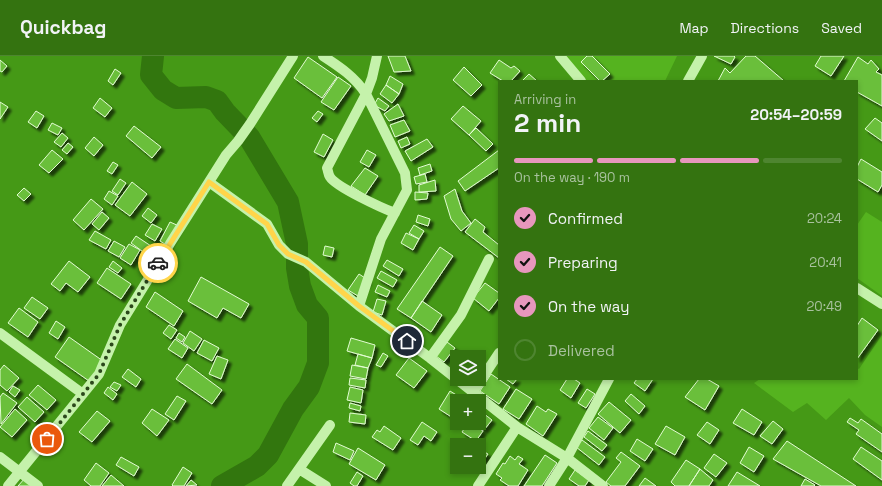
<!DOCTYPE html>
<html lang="en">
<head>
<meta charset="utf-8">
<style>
	:root { --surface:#347310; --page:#3c7819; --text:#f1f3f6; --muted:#a9c29f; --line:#4e8530; --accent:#e797bd }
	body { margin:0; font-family:"Space Grotesk",sans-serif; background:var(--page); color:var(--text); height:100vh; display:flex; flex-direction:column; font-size:15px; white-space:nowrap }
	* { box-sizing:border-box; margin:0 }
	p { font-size:13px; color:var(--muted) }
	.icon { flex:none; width:22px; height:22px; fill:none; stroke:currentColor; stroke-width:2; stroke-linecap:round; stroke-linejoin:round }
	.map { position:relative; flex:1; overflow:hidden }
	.side { position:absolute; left:498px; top:24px; width:360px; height:300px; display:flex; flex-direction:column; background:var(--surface); border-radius:0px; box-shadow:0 2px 6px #0003 }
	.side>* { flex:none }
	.controls { position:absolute; left:450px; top:294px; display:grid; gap:8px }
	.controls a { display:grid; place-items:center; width:36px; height:36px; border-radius:0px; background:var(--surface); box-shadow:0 2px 6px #0003; font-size:20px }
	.pin { position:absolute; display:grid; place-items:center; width:34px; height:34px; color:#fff; margin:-17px; border:2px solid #fff; border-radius:50%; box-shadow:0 1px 4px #0007 }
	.courier { position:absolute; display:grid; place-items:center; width:40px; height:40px; margin:-20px; border:3px solid #ffd54a; border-radius:50%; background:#fff; color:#222; box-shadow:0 1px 5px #0007 }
	.overview em { font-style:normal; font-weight:600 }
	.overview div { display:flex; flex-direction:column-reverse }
	.overview { display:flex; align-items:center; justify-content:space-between; height:68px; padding:0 16px }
	h1 { font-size:26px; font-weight:600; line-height:30px }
	.bar { display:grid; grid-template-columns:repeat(4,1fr); gap:6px 4px; align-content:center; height:48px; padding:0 16px }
	.bar i { height:5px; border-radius:3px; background:var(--line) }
	.bar .selected { background:var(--accent) }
	.bar p { grid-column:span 4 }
	ol { padding:0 16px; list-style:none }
	li { display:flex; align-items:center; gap:12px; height:44px }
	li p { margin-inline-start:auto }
	li .icon { padding:4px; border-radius:50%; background:var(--accent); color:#111; stroke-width:4 }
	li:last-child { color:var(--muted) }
	li i { width:22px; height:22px; border:2px solid var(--line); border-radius:50% }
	header { display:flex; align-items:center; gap:24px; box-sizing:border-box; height:56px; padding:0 20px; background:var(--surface); border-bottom:1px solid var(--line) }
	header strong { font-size:19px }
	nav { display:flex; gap:22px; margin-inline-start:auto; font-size:14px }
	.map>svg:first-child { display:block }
	.green { fill:#55b31f }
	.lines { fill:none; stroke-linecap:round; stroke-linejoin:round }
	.river { stroke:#32760e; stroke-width:22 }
	.building { fill:#6abf3b; stroke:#e2fcd2; filter:url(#shadow) }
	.minor { stroke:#c5f2ab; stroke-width:10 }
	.done { stroke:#2b481b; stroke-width:4; stroke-dasharray:0 7.2 }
	.route { stroke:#ffd54a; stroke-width:5 }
</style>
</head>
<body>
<header>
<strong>Quickbag</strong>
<nav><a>Map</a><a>Directions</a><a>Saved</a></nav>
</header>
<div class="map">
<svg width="882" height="430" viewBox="0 0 882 430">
	<defs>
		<filter id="shadow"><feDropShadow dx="3.5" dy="3.5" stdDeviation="1" flood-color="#0009"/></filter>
	</defs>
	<rect width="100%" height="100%" fill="#459916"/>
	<path class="green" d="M557 0H677L665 25H579Z
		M866 156 882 166V240L857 222V169Z
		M882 279V371L865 359 849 342 826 364 807 347 793 356 754 327 760 323H857V312L859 313Z"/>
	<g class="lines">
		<path class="river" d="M153 0 151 19 163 34 176 42 206 41 217 45 225 56 249 81 288 146 297 188V212L300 230 307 249 318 262V307L309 331 293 353 268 399 257 410 222 430"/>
	</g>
	<path class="building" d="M388 0H405L411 15 394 16Z
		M587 0H592L610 18 602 25H600L581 6Z
		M714 0H734L735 1 731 8Z
		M746 0H755L784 25H718L725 12 730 17Z
		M821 0H844L831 20 815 10Z
		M308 1 337 21 322 42 294 22Z
		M858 1 868 8 871 4 879 13 876 16 882 19V50L857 36V25H844Z
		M0 4 7 10 2 16 0 15Z
		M499 4 511 12 514 10 520 15 511 25H503L490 17Z
		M464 11 482 29 471 40 453 24Z
		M115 13 121 17 113 29 108 25Z
		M529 18 537 25H522Z
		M390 20 403 28 399 38 386 29Z
		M338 21 351 30 334 54 321 46Z
		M386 29 399 38 392 47 380 38Z
		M100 42 112 52 105 61 93 52Z
		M378 42 389 50 385 55 374 49Z
		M0 46 8 51 0 63Z
		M398 48 404 60 389 65 384 58Z
		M463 50 481 65 469 79 451 63Z
		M36 55 44 60 37 72 28 66Z
		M318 55 323 58 317 66 312 62Z
		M875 62 882 67V85L865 73Z
		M404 64 410 75 395 81 390 69Z
		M52 67 62 72 58 79 48 74Z
		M134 70 161 91 152 102 126 80Z
		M476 72 493 88 486 95 469 79Z
		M62 77 68 82 61 91 54 86Z
		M323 78 333 84 324 101 314 96Z
		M94 81 103 89 94 100 85 92Z
		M407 81 410 88 401 92 398 85Z
		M427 83 433 91 411 105 405 95Z
		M68 87 73 91 67 98 62 94Z
		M52 94 63 103 49 117 39 109Z
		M367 94 376 99 369 111 360 106Z
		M499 94V112L465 135 458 125Z
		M861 103 882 116V129L878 136 857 123V111Z
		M113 106 118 109 112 118 107 115Z
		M430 108 432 115 420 119 418 112Z
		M365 112 378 120 365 139 351 130Z
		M425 118 427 126 416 128 414 121Z
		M120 123 126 127 118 139 112 135Z
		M435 124 436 135 419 136V129Z
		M132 126 147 138 130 160 115 149Z
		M24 132 31 138 24 145 17 139Z
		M455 133 462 155 471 167 461 175 451 163 444 140Z
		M109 135 118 140 112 149 104 143Z
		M415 136 428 137 427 143 415 144Z
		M91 143 103 153 84 174 73 164Z
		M148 152 157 159 151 167 142 160Z
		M102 156 109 162 99 174 92 168Z
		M418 159 430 163 428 170 416 166Z
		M475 163 485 171 483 176 499 189V202L465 176Z
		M170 166 179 170 168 190 160 185Z
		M152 168 162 173 155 185 145 179Z
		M414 169 424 175 419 183 409 177Z
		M95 175 111 184 106 193 89 184Z
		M406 177 419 183 413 194 401 187Z
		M136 180 151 190 146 198 131 187Z
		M114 185 125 191 119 201 108 195Z
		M129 188 140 194 131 209 120 202Z
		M325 190 334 192 332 201 323 199Z
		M440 191 453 200 411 262 397 253Z
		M387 204 403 213 399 220 383 210Z
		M69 205 90 221 78 236 66 227 60 235 51 228Z
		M113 205 122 212 118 217 109 211Z
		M107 212 131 228 121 243 97 227Z
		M381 215 397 224 393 231 377 222Z
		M359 218 368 224 358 240 348 234Z
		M201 221 249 248 241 262 223 252 217 262 188 245Z
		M485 227 499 237V242L489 255 473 242Z
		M378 229 390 235 387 241 375 236Z
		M155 236 183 255 174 270 146 251Z
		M32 241 48 252 40 263 24 252Z
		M377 243 386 245 382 259 373 256Z
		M422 245 442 259 431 276 411 262Z
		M19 252 38 266 28 281 8 267Z
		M862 262 878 274 857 303V270Z
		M56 265 65 271 58 283 49 277Z
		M169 269 177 274 171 283 163 277Z
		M190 275 202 283 194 295 183 287Z
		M179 277 185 281 182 286 176 282Z
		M69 281 103 305 89 325 55 301Z
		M351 282 375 289 372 302 347 295Z
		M175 283 188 292 182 302 168 293Z
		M204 284 219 292 212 305 197 297Z
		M447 286 455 292 444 306 436 300Z
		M383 297 388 300 381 311 376 309Z
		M358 298 372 302 368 312 355 309Z
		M217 300 228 304 221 323 209 318Z
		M409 302 427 315 414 332 396 319Z
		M187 308 222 334 212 348 176 323Z
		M4 309 19 322 7 335 0 329V314Z
		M352 309 368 312 366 323 350 320Z
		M128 313 141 323 136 331 122 321Z
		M491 318 510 331 499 348 480 335Z
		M350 322 366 324 365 332 349 329Z
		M506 323H517L513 328Z
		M567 323H574L580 327 571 342 560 334Z
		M637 323H653L645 335 634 327Z
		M699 323H707L719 330 705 354 685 341Z
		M114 326 121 329 117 335 110 331Z
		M38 329 56 344 47 354 29 339Z
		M13 330 20 334 15 341 9 336Z
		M108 331 117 338 113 344 104 337Z
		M350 331 363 334 361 347 347 344Z
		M516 333 532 343 519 363 503 353Z
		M587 333 595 338 586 352 578 347Z
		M450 335 458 340 457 342 461 345H457V355L453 362 439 353Z
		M3 337 17 347 1 368 0 341Z
		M631 338 645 350 639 358 625 345Z
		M177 340 186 345 174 364 165 358Z
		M27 341 44 356 35 366 18 351Z
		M609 346 631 364 620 377 598 358Z
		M350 347 361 350 360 355 349 352Z
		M537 350 546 356 548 353 557 358 543 380 526 368Z
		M15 353 27 364 12 381 0 371Z
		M152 353 169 364 157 380 142 367Z
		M742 353 762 366 754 379 733 367Z
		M479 354 492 364 484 374 474 367H479Z
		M97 355 110 365 92 386 79 376Z
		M350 357 366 359 365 368 349 366Z
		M598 361 613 372 604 384 589 372Z
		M850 362 858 367 861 363 882 378V396L856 378 859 374 847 366Z
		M773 365 783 373 772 388 760 380Z
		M422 366 437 376 431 385 424 380 418 389 410 384Z
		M707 366 719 374 710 388 697 379Z
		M468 367H471L483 375 476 385 462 376Z
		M384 370 401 382 393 394 372 381 377 374 380 376Z
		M666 370 685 381 675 399 655 388Z
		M588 375 607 389 602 395 584 381Z
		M637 383 653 393 645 405 630 395Z
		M465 384 473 389H457V398L452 395 458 386 462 389Z
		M582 384 605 401 599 409 576 391Z
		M787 385 856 430H821L773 403Z
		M336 387 354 395 350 404 333 396Z
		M749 391 764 400 754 416 740 407Z
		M861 391 882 405V424L853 403Z
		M358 392 385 409 376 424 349 408Z
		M479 393 488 398 481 408 479 407Z
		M621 396 640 410 625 430H611L606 426 621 406 616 402Z
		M714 398 727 407 716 421 704 412Z
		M545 399 557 407 542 430H524Z
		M510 400 515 404 518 400 523 403 519 408 528 414 518 430H509L500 424 502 422 496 418 503 407 505 408Z
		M121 401 139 411 134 420 116 409Z
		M686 404 700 413 689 430H675L671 426Z
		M96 407 109 417 100 430H91L84 424Z
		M183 411 192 417 184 430H173L172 429Z
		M700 413 713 424 709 430H689Z
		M575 414 589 424 585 430H579L569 423Z
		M357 416 363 420 357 430H354L350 427Z
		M737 416 760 430H728Z
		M111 419 124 430H102Z
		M25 422 31 430H18Z
		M645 422 656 430H639Z
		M805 423 815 429 814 430H801Z
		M191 424 197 429 186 430Z"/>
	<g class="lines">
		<path class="minor" d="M323 0C340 11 355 21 366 38L405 117 407 134 381 183 359 250
			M377 0 372 22 366 38 327 112C328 114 328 118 330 121 336 131 382 152 395 157
			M560 0 581 25
			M688 25 702 0
			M209 126 267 168 279 189 288 198 306 206 359 250 430 302 517 371 567 402 603 430
			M857 232 882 248
			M0 277 83 338
			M430 302 461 259 489 203
			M473 336 499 297
			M0 401 38 430
			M299 413 326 430
			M8 430 99 318 120 269 171 186 226 99 238 85 250 68 293 0
			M287 430 330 369
			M478 430 517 371
			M549 430 567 402 609 323"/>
	</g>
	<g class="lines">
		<path class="done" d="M47 383 99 318 120 269 158 207"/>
		<path class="route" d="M158 207 209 126 267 168 279 189 288 198 306 206 359 250 407 285"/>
	</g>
</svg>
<div class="controls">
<a><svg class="icon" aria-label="layers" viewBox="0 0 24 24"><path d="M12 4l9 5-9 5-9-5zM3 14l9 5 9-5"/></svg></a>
<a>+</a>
<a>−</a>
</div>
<div class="pin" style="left:47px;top:383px;background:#ea580c"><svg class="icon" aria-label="bag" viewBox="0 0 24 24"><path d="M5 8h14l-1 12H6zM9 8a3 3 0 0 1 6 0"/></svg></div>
<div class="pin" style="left:407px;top:285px;background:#1f2937"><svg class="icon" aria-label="home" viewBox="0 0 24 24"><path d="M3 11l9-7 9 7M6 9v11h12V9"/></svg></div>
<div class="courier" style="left:158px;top:207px"><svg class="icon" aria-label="car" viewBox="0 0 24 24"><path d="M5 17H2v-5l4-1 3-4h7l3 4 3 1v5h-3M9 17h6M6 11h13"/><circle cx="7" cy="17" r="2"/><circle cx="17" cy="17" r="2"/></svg></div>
<section class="side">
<div class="overview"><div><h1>2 min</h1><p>Arriving in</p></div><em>20:54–20:59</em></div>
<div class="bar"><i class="selected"></i><i class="selected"></i><i class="selected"></i><i></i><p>On the way · 190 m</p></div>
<ol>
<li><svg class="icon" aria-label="check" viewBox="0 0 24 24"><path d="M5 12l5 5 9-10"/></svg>Confirmed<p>20:24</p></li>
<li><svg class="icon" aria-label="check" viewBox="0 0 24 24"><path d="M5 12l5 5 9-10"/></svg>Preparing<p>20:41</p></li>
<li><svg class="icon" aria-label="check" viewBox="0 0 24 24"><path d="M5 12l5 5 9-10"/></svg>On the way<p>20:49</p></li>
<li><i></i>Delivered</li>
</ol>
</section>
</div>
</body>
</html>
